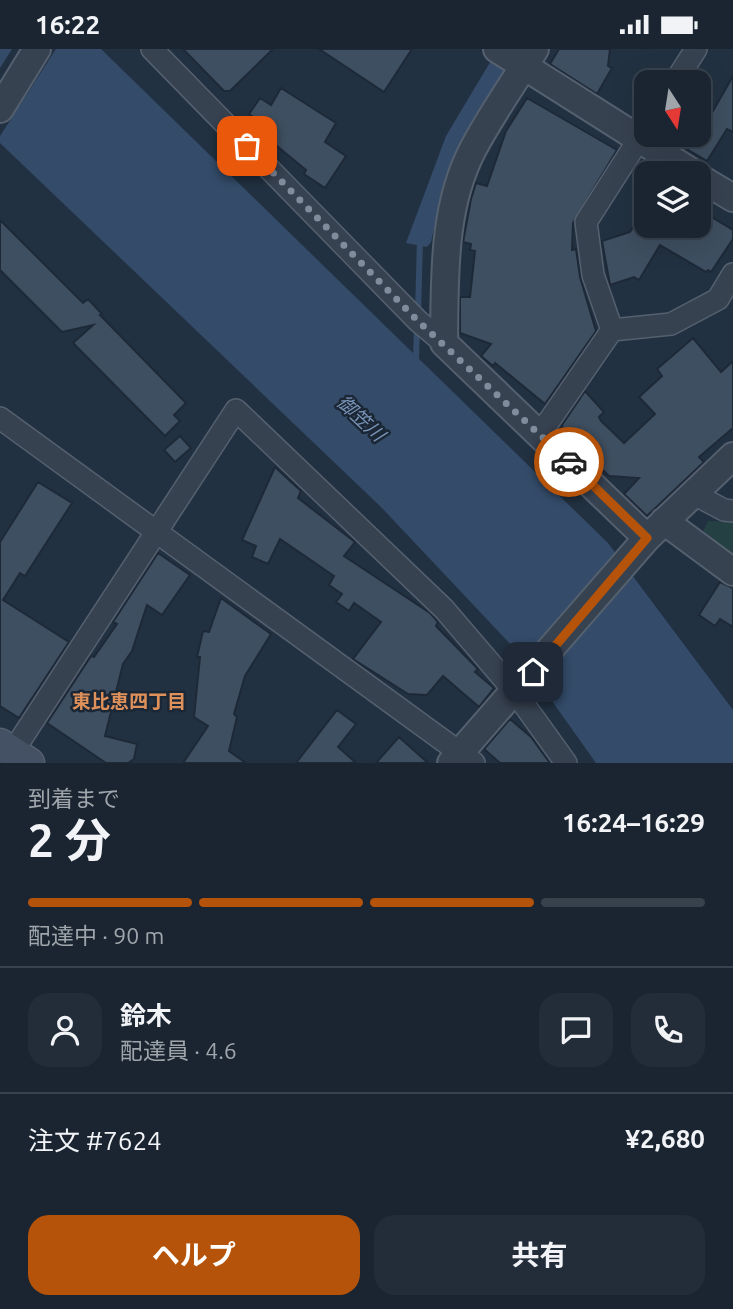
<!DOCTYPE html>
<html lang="ja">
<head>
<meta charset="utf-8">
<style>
	:root { --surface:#1a2531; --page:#232d39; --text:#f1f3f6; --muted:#9fa5ab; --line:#38424d; --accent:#b45309 }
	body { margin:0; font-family:Ubuntu,"Noto Sans JP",sans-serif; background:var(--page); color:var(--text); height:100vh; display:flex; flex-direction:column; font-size:26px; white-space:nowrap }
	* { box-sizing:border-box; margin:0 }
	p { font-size:23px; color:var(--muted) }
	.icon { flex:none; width:38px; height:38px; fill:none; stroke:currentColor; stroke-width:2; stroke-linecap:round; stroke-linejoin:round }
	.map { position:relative; height:714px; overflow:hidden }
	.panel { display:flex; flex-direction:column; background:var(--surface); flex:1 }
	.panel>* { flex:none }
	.needle { width:46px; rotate:168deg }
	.tools { position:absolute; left:634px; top:21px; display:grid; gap:14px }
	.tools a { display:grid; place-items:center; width:77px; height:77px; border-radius:14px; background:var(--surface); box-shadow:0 7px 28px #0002,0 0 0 2px var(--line); font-size:35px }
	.pin { position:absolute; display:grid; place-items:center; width:60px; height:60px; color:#fff; margin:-30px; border-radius:14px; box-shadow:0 4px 10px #0006 }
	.courier { position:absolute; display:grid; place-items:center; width:70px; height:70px; margin:-35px; border:5px solid #b45309; border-radius:50%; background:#fff; color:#222; box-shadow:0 2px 9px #0007 }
	.headline em { font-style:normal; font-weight:700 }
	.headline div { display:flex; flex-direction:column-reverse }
	.headline { display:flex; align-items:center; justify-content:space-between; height:119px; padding:0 28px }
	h1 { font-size:46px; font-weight:700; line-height:52px }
	.bar { display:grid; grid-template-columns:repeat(4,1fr); gap:10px 7px; align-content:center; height:84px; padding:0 28px }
	.bar i { height:9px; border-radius:5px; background:var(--line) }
	.bar .selected { background:var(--accent) }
	.bar p { grid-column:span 4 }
	.line { display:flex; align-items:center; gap:18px; padding:0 28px; border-top:2px solid var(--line) }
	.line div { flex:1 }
	.round { display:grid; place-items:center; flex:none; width:74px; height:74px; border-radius:21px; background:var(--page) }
	.primary-button { display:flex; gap:14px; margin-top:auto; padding:14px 28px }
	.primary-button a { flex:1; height:80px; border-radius:21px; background:var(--accent); color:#fff; font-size:28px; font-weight:700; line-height:80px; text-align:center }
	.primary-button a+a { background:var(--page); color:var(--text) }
	.status { display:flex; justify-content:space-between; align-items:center; height:49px; padding:0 35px; background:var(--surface); direction:ltr }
	.status svg { height:19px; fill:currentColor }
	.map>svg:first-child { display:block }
	.green { fill:#254042 }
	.water { fill:#344c6a }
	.pier { fill:#223141 }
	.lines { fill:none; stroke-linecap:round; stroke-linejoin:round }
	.stream { stroke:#344c6a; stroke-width:6 }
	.building { fill:#3e4f61; stroke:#1e2938; stroke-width:2 }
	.minor-casing { stroke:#55606f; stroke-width:24 }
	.tertiary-casing { stroke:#55606f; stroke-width:30 }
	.secondary-casing { stroke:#55606f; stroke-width:33 }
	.minor { stroke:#374251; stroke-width:21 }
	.tertiary { stroke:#374251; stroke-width:26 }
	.secondary { stroke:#445164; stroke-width:30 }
	.done { stroke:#808c9b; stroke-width:7; stroke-dasharray:0 12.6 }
	.route { stroke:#b45309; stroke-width:9 }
	.labels { text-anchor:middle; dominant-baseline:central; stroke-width:5; stroke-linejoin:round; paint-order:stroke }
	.water-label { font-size:19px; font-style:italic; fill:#7894b6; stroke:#1c2736 }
	.neighbourhood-label { font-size:19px; font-weight:bold; fill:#df915b; stroke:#1c2736 }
</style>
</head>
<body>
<div class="status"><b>16:22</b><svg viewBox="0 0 49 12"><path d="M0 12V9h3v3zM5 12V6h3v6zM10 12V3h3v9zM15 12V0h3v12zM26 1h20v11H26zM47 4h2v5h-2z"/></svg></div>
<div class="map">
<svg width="733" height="714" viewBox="0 0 733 714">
	<rect width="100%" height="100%" fill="#223141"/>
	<path class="green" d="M708 472 733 473V508L702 485Z"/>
	<path class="water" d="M0 0H101L608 494 733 661V714H596L515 600 381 458 0 94Z
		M498 0H517L462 92 441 148 431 193 427 198 406 194 446 87Z"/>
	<path class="pier" d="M12 0H56L0 87V19Z"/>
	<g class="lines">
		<path class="stream" d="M418 264 420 191
			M416 310 417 279"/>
	</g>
	<path class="building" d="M183 0H273L230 42H224Z
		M319 0H412L384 43Z
		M559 0H610L608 17 612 19 597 45 550 15Z
		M733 27V83L727 80 707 112 663 86H698V72L705 76Z
		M281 39 336 74 325 93 346 107 325 139 304 125 306 121 272 93 274 89 263 75 249 65 260 49 271 56Z
		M527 49 617 101 573 174 572 201 576 200 580 228 596 282 545 355 495 314 493 317 481 307 491 295 460 284V248H470L475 202 470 201 471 195 463 193 471 150 476 134 487 137 506 82Z
		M646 156V177H698V160L733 181V190L711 223 708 221 706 223 660 196 639 231 634 228 610 236 602 192 630 183Z
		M0 171 83 254 88 250 102 265 100 266 186 354 174 366 180 372 165 387 73 294 93 276 62 283 0 221Z
		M693 289 721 323 733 312V379L699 408 704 413 647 467 624 445 639 429 609 427 563 384 562 376 585 342 604 363 599 368 601 372 624 394 655 365 639 348 662 327 657 320Z
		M180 387 191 399 175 413 164 401Z
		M275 418 301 442 298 449 355 493 344 507 430 564 438 573 436 577 478 620 475 623 494 639 479 658 443 627 427 646 408 645 353 610 381 573 354 554 349 562 336 553 342 545 329 536 334 527 280 490 268 515 252 508 256 497 242 491Z
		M38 433 72 454 25 527 20 524 3 551 69 593 19 669 0 657V493Z
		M158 504 190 526 162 566 147 556 132 602 123 615 105 687 137 695 134 710 128 714H106L47 674 91 607 94 608 117 575 113 573Z
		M720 533 733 539V578L720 570 715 577 699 566Z
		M221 549 271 585 245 627 234 665 237 668 229 702 246 714H183L208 677 194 668 200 608H197L203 582 209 583Z
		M337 661 356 675 338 698 356 714H296Z
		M510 670 531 688 550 714H500L484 700Z
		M399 688 428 714H376Z"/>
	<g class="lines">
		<g class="minor-casing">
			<path id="minor" d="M152 0 418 272 444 294
				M675 33 696 0
				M646 79 586 173 593 226 612 281 671 275 718 250 733 225
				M0 369 474 714
				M540 385 612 281
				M692 444 724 461 733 462
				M6 713 236 361 444 560 515 643 566 714"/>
		</g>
		<g class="tertiary-casing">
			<path id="tertiary" d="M497 0 693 124
				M535 0C514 33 491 66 473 100 442 159 445 230 444 294L647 489
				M0 60 37 0
				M698 128 733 149
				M664 472 733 523
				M451 714 647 489 733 407"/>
		</g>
		<g class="secondary-casing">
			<path id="secondary" d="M0 695 29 714"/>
		</g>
		<use href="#minor" class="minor"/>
		<use href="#tertiary" class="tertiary"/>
		<use href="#secondary" class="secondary"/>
	</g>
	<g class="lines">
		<path class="done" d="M247 97 418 272 569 413"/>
		<path class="route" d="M533 623 647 489 569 413"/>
	</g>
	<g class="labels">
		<g class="water-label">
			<text transform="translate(361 369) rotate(43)">御笠川</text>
		</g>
		<g class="neighbourhood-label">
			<text x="129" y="652">東比恵四丁目</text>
		</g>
	</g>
</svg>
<div class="tools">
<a><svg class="needle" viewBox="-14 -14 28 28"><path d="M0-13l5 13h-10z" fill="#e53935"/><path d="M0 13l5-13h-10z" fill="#9fa5ab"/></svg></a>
<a><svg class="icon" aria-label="layers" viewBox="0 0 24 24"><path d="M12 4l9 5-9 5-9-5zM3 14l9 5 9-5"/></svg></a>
</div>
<div class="pin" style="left:247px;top:97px;background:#ea580c"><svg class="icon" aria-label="bag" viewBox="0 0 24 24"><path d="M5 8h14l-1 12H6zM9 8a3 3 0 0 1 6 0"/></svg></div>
<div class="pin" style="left:533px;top:623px;background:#1f2937"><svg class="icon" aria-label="home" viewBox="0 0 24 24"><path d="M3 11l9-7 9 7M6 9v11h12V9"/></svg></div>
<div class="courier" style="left:569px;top:413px"><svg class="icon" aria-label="car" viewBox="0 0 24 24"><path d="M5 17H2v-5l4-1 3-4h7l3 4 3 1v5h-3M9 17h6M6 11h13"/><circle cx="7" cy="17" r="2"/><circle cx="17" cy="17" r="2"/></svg></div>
</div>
<section class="panel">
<div class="headline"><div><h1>2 分</h1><p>到着まで</p></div><em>16:24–16:29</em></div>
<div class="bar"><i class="selected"></i><i class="selected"></i><i class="selected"></i><i></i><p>配達中 · 90 m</p></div>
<div class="line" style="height:126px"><a class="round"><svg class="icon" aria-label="person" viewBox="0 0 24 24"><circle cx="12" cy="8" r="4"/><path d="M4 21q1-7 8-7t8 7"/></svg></a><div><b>鈴木</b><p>配達員 · 4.6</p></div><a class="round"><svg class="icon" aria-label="chat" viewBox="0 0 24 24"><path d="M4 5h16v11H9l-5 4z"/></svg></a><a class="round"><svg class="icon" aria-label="phone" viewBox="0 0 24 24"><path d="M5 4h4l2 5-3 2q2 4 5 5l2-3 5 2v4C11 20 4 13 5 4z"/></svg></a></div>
<div class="line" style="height:91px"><div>注文 #7624</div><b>¥2,680</b></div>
<div class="primary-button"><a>ヘルプ</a><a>共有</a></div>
</section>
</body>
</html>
